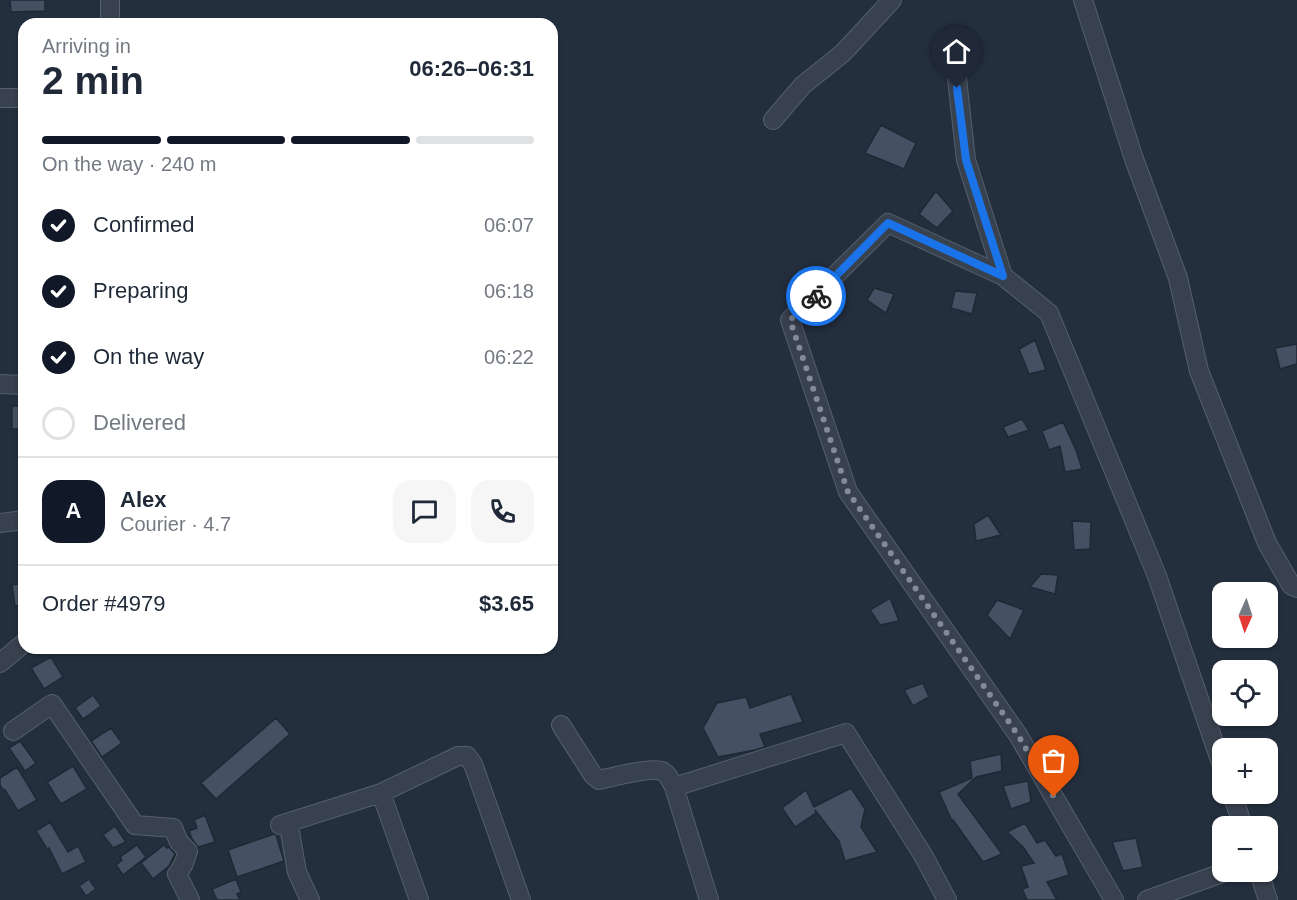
<!DOCTYPE html>
<html lang="en">
<head>
<meta charset="utf-8">
<style>
	:root { --surface:#fff; --page:#f6f6f7; --text:#1f2937; --muted:#747a83; --line:#e0e1e3; --accent:#111827 }
	body { margin:0; font-family:Arial,sans-serif; background:var(--page); color:var(--text); height:100vh; display:flex; flex-direction:column; font-size:22px; white-space:nowrap }
	* { box-sizing:border-box; margin:0 }
	p { font-size:20px; color:var(--muted) }
	.icon { flex:none; width:33px; height:33px; fill:none; stroke:currentColor; stroke-width:2; stroke-linecap:round; stroke-linejoin:round }
	.map { position:relative; flex:1; overflow:hidden }
	.panel { position:absolute; left:18px; top:18px; width:540px; height:636px; display:flex; flex-direction:column; background:var(--surface); border-radius:18px; box-shadow:0 2px 4px #0004 }
	.panel>* { flex:none }
	.needle { width:39px; rotate:183deg }
	.buttons { position:absolute; left:1212px; top:582px; display:grid; gap:12px }
	.buttons a { display:grid; place-items:center; width:66px; height:66px; border-radius:12px; background:var(--surface); box-shadow:0 2px 4px #0004; font-size:30px }
	.pin { position:absolute; display:grid; place-items:center; width:51px; height:51px; color:#fff; margin:-62px -26px; border-radius:50% 50% 50% 0; rotate:-45deg; box-shadow:0 0 6px #0007 }
	.pin .icon { rotate:45deg }
	.courier { position:absolute; display:grid; place-items:center; width:60px; height:60px; margin:-30px; border:4px solid #1a73e8; border-radius:50%; background:#fff; color:#222; box-shadow:0 2px 8px #0007 }
	.headline em { font-style:normal; font-weight:600 }
	.headline div { display:flex; flex-direction:column-reverse }
	.headline { display:flex; align-items:center; justify-content:space-between; height:102px; padding:0 24px }
	h1 { font-size:39px; font-weight:600; line-height:45px }
	.bar { display:grid; grid-template-columns:repeat(4,1fr); gap:9px 6px; align-content:center; height:72px; padding:0 24px }
	.bar i { height:8px; border-radius:4px; background:var(--line) }
	.bar .current { background:var(--accent) }
	.bar p { grid-column:span 4 }
	.line { display:flex; align-items:center; gap:15px; padding:0 24px; border-top:2px solid var(--line) }
	.line div { flex:1 }
	.round { display:grid; place-items:center; flex:none; width:63px; height:63px; border-radius:18px; background:var(--page) }
	ol { padding:0 24px; list-style:none }
	li { display:flex; align-items:center; gap:18px; height:66px }
	li p { margin-inline-start:auto }
	li .icon { padding:6px; border-radius:50%; background:var(--accent); color:#fff; stroke-width:4 }
	li:last-child { color:var(--muted) }
	li i { width:33px; height:33px; border:3px solid var(--line); border-radius:50% }
	.map>svg:first-child { display:block }
	.building { fill:#455162; stroke:#1f2835; stroke-width:1.5 }
	.lines { fill:none; stroke-linecap:round; stroke-linejoin:round }
	.minor-casing { stroke:#565f6c; stroke-width:20 }
	.minor { stroke:#38414e; stroke-width:18 }
	.done { stroke:#828b98; stroke-width:6; stroke-dasharray:0 10.8 }
	.route { stroke:#1a73e8; stroke-width:8 }
</style>
</head>
<body>
<div class="map">
<svg width="1297" height="900" viewBox="0 0 1297 900">
	<rect width="100%" height="100%" fill="#242f3e"/>
	<path class="building" d="M10 0H45V11L11 12Z
		M881 125 916 143 904 169 865 153Z
		M936 191 953 211 937 228 919 214Z
		M874 288 894 294 886 313 867 300Z
		M955 291 977 293 972 314 951 308Z
		M1035 340 1046 370 1029 374 1019 349Z
		M1297 344V364L1280 369 1275 348Z
		M12 406H24V429H12Z
		M1022 419 1029 430 1008 437 1003 427Z
		M1063 422 1076 450 1082 469 1065 472 1060 446 1049 450 1042 431Z
		M988 515 1001 535 976 541 974 524Z
		M1072 521 1091 522 1090 549 1074 550Z
		M1041 574 1058 575 1055 594 1030 587Z
		M24 583V604L15 606 12 585Z
		M890 598 899 621 880 625 870 610Z
		M997 600 1024 610 1010 639 987 615Z
		M51 657 63 677 44 689 31 668Z
		M923 683 929 697 913 706 904 690Z
		M791 694 803 722 760 734 765 747 755 750 718 757 703 728 717 703 746 697 750 708Z
		M93 695 101 706 83 719 75 708Z
		M276 718 290 734 216 799 201 783Z
		M111 728 122 743 102 757 91 741Z
		M20 741 36 763 25 771 9 748Z
		M1001 754 1002 771 976 777 958 794 1002 854 983 862 953 820 952 821 939 792 972 778 970 761Z
		M73 766 87 789 63 803H60L47 782Z
		M17 767 37 800 18 811 5 790 4 791 0 785V778Z
		M1028 781 1031 802 1011 809 1003 786Z
		M851 788 865 809 861 827 877 852 845 861 839 841 815 810 816 813 795 827 782 808 806 790 814 807Z
		M205 815 215 842 198 847 192 839 189 831 197 828 194 820Z
		M50 822 68 852 78 846 86 862 62 874 49 848 47 849 36 831Z
		M1025 823 1037 843 1045 840 1056 856 1062 854 1069 875 1047 882 1057 900H1027L1022 889 1028 887 1021 866 1034 863 1023 847 1007 832Z
		M115 826 126 842 113 848 103 835Z
		M274 834 276 835 284 861 237 877 228 850Z
		M1136 838 1143 867 1123 871 1112 842Z
		M137 845 146 857 123 875 116 865 122 860 120 857Z
		M164 845 167 848 169 847 175 854 169 866 153 879 141 863Z
		M89 879 96 889 86 896 79 886Z
		M236 879 241 892 237 894 240 900H217L212 889Z"/>
	<g class="lines">
		<g class="minor-casing">
			<path id="minor" d="M1083 0 1134 159 1178 278 1199 371 1267 543 1291 585 1297 588
				M110 24V0
				M953 42 966 160 1003 276
				M0 98H24
				M773 120 803 85 843 53 892 0
				M0 384 24 385
				M0 523 24 520
				M0 663 24 643
				M561 725 593 775 599 780C612 777 652 767 662 771 668 774 671 781 674 787
				M13 731 52 704 135 825 173 828 179 842 188 851C185 860 184 866 177 874L190 900
				M381 793 419 900
				M1232 794 1243 826
				M280 825 381 793 458 756H467L473 764 521 900
				M280 825 289 826 297 872 310 900
				M1259 872 1268 900
				M709 900 674 787 846 733 923 855 947 900
				M1114 900 1018 735 848 492 790 320 888 223 1003 276 1049 313 1157 576 1222 766
				M1147 900 1225 872"/>
		</g>
		<use href="#minor" class="minor"/>
	</g>
	<g class="lines">
		<path class="done" d="M816 296 790 320 848 492 1018 735 1054 797"/>
		<path class="route" d="M816 296 888 223 1003 276 966 160 957 88"/>
	</g>
</svg>
<div class="buttons">
<a><svg class="needle" viewBox="-14 -14 28 28"><path d="M0-13l5 13h-10z" fill="#e53935"/><path d="M0 13l5-13h-10z" fill="#747a83"/></svg></a>
<a><svg class="icon" aria-label="locate" viewBox="0 0 24 24"><circle cx="12" cy="12" r="6"/><path d="M12 2v4M12 18v4M2 12h4M18 12h4"/></svg></a>
<a>+</a>
<a>−</a>
</div>
<div class="pin" style="left:1054px;top:797px;background:#ea580c"><svg class="icon" aria-label="bag" viewBox="0 0 24 24"><path d="M5 8h14l-1 12H6zM9 8a3 3 0 0 1 6 0"/></svg></div>
<div class="pin" style="left:957px;top:88px;background:#1f2937"><svg class="icon" aria-label="home" viewBox="0 0 24 24"><path d="M3 11l9-7 9 7M6 9v11h12V9"/></svg></div>
<div class="courier" style="left:816px;top:296px"><svg class="icon" aria-label="bike" viewBox="0 0 24 24"><circle cx="6" cy="16" r="4"/><circle cx="18" cy="16" r="4"/><path d="M6 16l4-8h5l3 8M10 8l3 8H6M13 5h3"/></svg></div>
<section class="panel">
<div class="headline"><div><h1>2 min</h1><p>Arriving in</p></div><em>06:26–06:31</em></div>
<div class="bar"><i class="current"></i><i class="current"></i><i class="current"></i><i></i><p>On the way · 240 m</p></div>
<ol>
<li><svg class="icon" aria-label="check" viewBox="0 0 24 24"><path d="M5 12l5 5 9-10"/></svg>Confirmed<p>06:07</p></li>
<li><svg class="icon" aria-label="check" viewBox="0 0 24 24"><path d="M5 12l5 5 9-10"/></svg>Preparing<p>06:18</p></li>
<li><svg class="icon" aria-label="check" viewBox="0 0 24 24"><path d="M5 12l5 5 9-10"/></svg>On the way<p>06:22</p></li>
<li><i></i>Delivered</li>
</ol>
<div class="line" style="height:108px"><b class="round" style="background:var(--accent);color:#fff">A</b><div><b>Alex</b><p>Courier · 4.7</p></div><a class="round"><svg class="icon" aria-label="chat" viewBox="0 0 24 24"><path d="M4 5h16v11H9l-5 4z"/></svg></a><a class="round"><svg class="icon" aria-label="phone" viewBox="0 0 24 24"><path d="M5 4h4l2 5-3 2q2 4 5 5l2-3 5 2v4C11 20 4 13 5 4z"/></svg></a></div>
<div class="line" style="height:78px"><div>Order #4979</div><b>$3.65</b></div>
</section>
</div>
</body>
</html>
